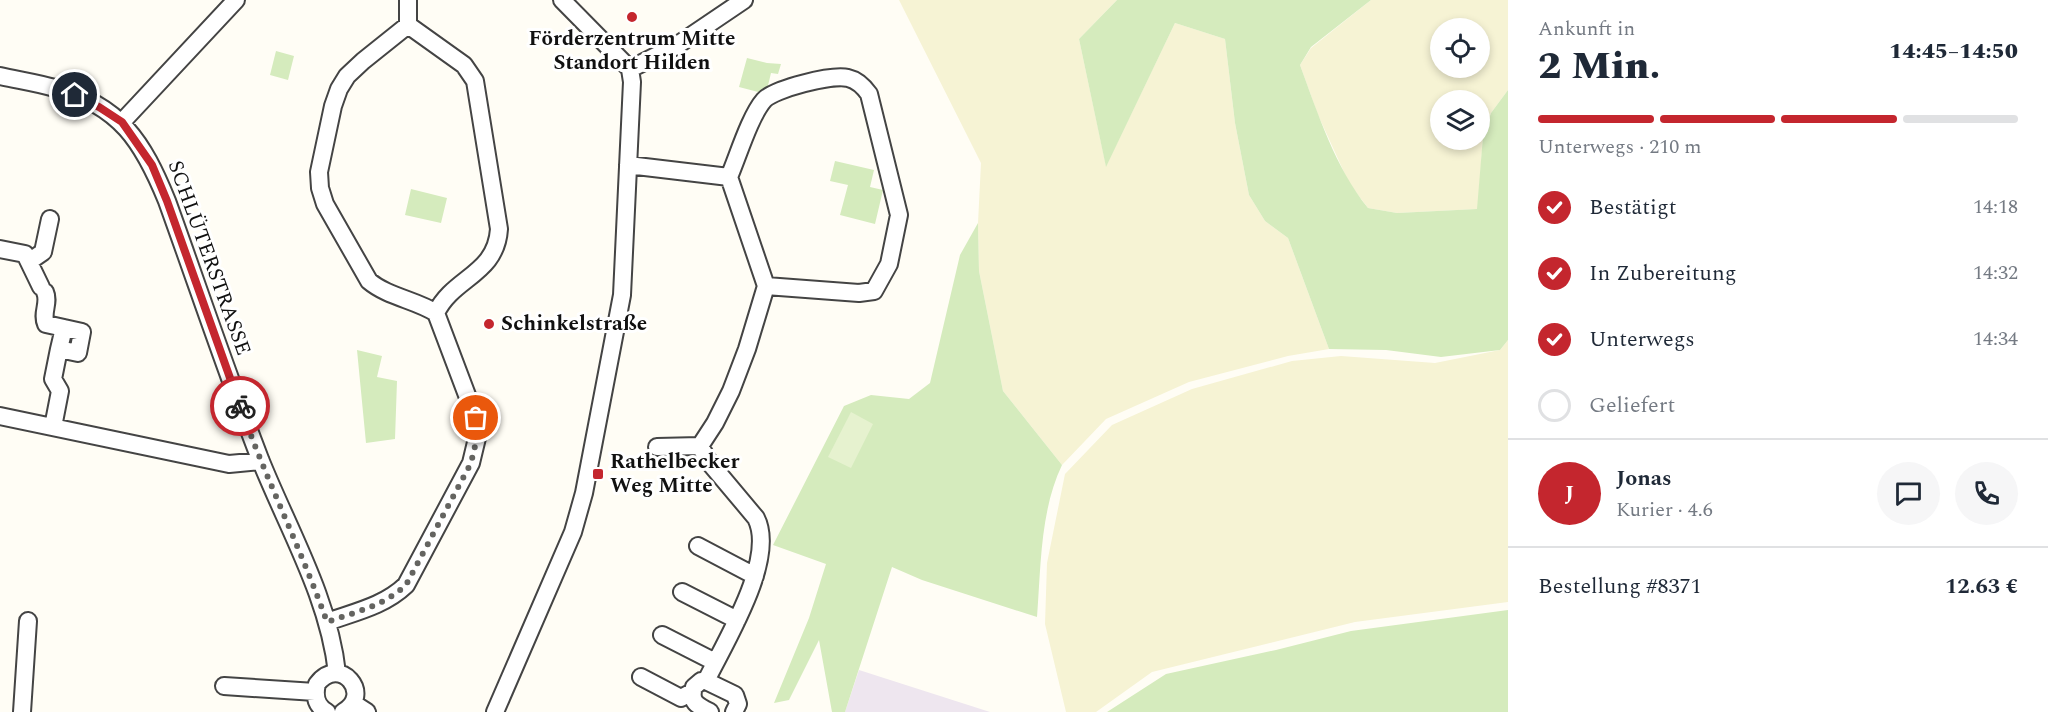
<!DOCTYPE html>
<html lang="de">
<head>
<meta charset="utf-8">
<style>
	:root { --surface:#fff; --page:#f6f6f7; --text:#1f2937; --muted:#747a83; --line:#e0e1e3; --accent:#c4262e }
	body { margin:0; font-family:Spectral,serif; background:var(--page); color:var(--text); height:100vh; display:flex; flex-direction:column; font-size:22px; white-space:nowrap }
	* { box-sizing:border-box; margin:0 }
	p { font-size:20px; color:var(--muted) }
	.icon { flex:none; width:33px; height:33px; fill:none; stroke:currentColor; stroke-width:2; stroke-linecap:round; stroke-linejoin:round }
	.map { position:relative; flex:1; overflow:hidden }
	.drawer { display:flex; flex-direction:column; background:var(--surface); width:540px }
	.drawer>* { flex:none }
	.fabs { position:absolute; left:1430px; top:18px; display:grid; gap:12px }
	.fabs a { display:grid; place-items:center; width:60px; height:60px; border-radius:50%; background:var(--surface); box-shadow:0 3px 9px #0003; font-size:30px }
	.pin { position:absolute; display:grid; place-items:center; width:51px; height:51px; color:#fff; margin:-26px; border:3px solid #fff; border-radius:50%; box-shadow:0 2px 6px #0007 }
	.courier { position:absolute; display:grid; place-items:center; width:60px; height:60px; margin:-30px; border:4px solid #c4262e; border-radius:50%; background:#fff; color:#222; box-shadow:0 2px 8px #0007 }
	.overview em { font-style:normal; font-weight:800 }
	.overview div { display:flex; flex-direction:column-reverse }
	.overview { display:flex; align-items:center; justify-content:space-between; height:102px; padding:0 30px }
	h1 { font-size:39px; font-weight:800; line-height:45px }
	.bar { display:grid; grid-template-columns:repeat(4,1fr); gap:9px 6px; align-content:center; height:72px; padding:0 30px }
	.bar i { height:8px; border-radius:4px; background:var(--line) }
	.bar .current { background:var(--accent) }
	.bar p { grid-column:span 4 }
	.line { display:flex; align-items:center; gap:15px; padding:0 30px; border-top:2px solid var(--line) }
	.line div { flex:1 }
	.round { display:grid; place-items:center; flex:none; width:63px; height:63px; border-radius:32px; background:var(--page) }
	ol { padding:0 30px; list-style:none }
	li { display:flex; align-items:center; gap:18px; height:66px }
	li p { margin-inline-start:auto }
	li .icon { padding:6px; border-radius:50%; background:var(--accent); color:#fff; stroke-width:4 }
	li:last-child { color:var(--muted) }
	li i { width:33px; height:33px; border:3px solid var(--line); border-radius:50% }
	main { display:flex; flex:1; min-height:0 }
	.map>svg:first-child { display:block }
	.industrial { fill:#eee6ef }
	.farmland { fill:#f6f3d4; fill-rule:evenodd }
	.green { fill:#d5ebbd }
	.pitch { fill:#e6f2cf }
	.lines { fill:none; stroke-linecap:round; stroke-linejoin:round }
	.minor-casing { stroke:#444; stroke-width:20 }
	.minor { stroke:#fff; stroke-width:16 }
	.done { stroke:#646461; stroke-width:6; stroke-dasharray:0 10.8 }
	.route { stroke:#c4262e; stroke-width:8 }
	.poi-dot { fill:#c4262e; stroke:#fff; stroke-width:2 }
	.labels { text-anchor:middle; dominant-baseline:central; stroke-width:6; stroke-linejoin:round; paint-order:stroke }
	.poi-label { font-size:21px; font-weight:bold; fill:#111; stroke:#fff; text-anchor:start }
	.street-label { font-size:21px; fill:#111; stroke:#fff }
</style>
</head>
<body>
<main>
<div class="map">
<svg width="1508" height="712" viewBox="0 0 1508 712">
	<rect width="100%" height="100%" fill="#fffdf5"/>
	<path class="industrial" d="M859 670 990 712H845Z"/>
	<path class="farmland" d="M899 0H1117L1079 39 1106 166 1175 23 1225 39 1235 123 1249 195 1265 221 1288 238 1329 349 1288 356 1189 382 1106 419 1062 465 1003 391 979 271 978 223 981 163Z
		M1371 0H1508V90L1491 113 1483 136 1478 209 1397 213 1368 208 1349 183 1318 115 1300 65 1311 48ZM1440 28H1479V68H1440ZM1440 100H1479V140H1440Z
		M1508 340V602L1355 622 1152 672 1096 712H1066L1045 624 1047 563 1065 474 1112 425 1192 389 1292 361 1341 356 1435 363 1500 350Z"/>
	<path class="green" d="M1117 0H1371L1311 47 1300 65C1318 114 1335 167 1368 208L1397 213 1477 209 1483 136 1491 113 1508 90V340L1500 350 1441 357 1386 350 1329 349 1288 238 1265 221 1249 195 1235 123 1225 39 1175 23 1106 167 1079 39Z
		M276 51 294 56 288 80 270 75Z
		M747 58 767 63 781 64 778 74 771 73 766 94 739 87Z
		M835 161 874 170 870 187 883 190 875 224 840 215 848 185 830 181Z
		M411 189 447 198 441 223 405 215Z
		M978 223 979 271 1003 391 1062 465C1040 511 1041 567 1037 617L922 580 892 567 845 712H832L819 640 789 700 774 703 809 618 826 564 773 545 844 406 871 395 909 399 930 383 960 255Z
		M357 350 382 356 377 377 397 381 395 439 366 443Z
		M1508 610V712H1107L1166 674 1276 650 1351 631Z"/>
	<path class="pitch" d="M851 412 873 424 851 468 828 457Z"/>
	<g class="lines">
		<g class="minor-casing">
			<path id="minor" d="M408 0V25
				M408 25 464 65 475 81 499 229C496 275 453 277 436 313
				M630 69 676 46 744 0
				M0 76C18 80 37 83 55 88 120 105 143 142 167 201 198 287 227 374 260 459 288 529 329 598 337 673
				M122 122 236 0
				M628 165 729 177
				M729 177C738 156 750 116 764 100 774 89 832 74 848 78 857 80 864 87 869 94L899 215 889 264 874 291 859 293 766 286
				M0 249 25 254 41 287
				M30 261 43 252 50 219
				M45 292C50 303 41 313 46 324L82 332 78 353 59 349 64 328
				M0 416 229 464 261 461
				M53 427 60 391 53 379 59 349
				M657 447 700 446
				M698 546 755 576
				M682 592 737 620
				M327 622C355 612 384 606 406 585L471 463 477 438 476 419 436 313C416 300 388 297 369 281L325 204 320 188 319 172 333 106 339 89 347 76 363 61 408 25
				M662 635 715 662
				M641 677 681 698 692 692
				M706 681C725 642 777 559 756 518L709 462 700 446 715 423 731 391 747 349 766 286 729 177
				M224 686 315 692
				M353 703 367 712
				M22 712 28 621
				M327 712C316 706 314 696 317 684 340 654 374 695 343 712
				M495 712 573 532 584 493 622 295 632 82 630 69 562 0
				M710 712C698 706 689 702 694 687L701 681H706L735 695 738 704 734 712"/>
		</g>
		<use href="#minor" class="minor"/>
	</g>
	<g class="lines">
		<path class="done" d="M240 406C266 479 301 549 327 622 355 612 384 606 406 585L471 463 477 438 476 418"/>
		<path class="route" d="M75 95 99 107 122 122 152 165 167 201 240 406"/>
	</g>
	<g class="poi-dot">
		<circle cx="632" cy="17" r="6"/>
		<circle cx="489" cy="324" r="6"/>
		<rect x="592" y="468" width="12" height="12" rx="3"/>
	</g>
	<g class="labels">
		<g class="poi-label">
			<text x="632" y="39" text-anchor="middle">Förderzentrum Mitte<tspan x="632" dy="24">Standort Hilden</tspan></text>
			<text x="501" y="324">Schinkelstraße</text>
			<text x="610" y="462">Rathelbecker<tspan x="610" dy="24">Weg Mitte</tspan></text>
		</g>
		<g class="street-label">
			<text transform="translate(209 258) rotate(70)">SCHLÜTERSTRASSE</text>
		</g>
	</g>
</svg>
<div class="fabs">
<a><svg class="icon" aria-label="locate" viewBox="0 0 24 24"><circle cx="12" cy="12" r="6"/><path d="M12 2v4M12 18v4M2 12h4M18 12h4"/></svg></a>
<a><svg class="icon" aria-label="layers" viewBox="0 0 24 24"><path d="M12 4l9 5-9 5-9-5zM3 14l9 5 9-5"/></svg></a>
</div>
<div class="pin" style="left:476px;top:418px;background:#ea580c"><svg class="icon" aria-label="bag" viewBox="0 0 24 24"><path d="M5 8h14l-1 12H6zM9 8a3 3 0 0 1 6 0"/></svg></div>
<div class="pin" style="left:75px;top:95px;background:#1f2937"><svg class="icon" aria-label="home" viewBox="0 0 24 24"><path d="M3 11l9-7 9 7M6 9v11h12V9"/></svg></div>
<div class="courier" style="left:240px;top:406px"><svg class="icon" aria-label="bike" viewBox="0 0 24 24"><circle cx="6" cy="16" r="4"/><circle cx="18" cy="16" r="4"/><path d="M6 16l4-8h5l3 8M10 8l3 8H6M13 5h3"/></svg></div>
</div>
<section class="drawer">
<div class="overview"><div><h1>2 Min.</h1><p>Ankunft in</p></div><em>14:45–14:50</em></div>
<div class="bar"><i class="current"></i><i class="current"></i><i class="current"></i><i></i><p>Unterwegs · 210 m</p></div>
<ol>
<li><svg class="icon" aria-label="check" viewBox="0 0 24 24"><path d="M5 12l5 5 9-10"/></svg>Bestätigt<p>14:18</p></li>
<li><svg class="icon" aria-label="check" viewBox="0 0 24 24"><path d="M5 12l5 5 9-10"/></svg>In Zubereitung<p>14:32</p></li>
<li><svg class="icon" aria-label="check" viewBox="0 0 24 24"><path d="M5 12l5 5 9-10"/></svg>Unterwegs<p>14:34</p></li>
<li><i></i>Geliefert</li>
</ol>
<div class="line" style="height:108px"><b class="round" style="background:var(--accent);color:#fff">J</b><div><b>Jonas</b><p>Kurier · 4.6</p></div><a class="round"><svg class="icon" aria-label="chat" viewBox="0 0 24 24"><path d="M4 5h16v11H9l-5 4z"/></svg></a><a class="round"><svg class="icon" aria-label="phone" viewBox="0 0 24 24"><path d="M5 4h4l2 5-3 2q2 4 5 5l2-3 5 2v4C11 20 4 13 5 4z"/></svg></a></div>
<div class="line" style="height:78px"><div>Bestellung #8371</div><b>12.63 €</b></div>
</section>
</main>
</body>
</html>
